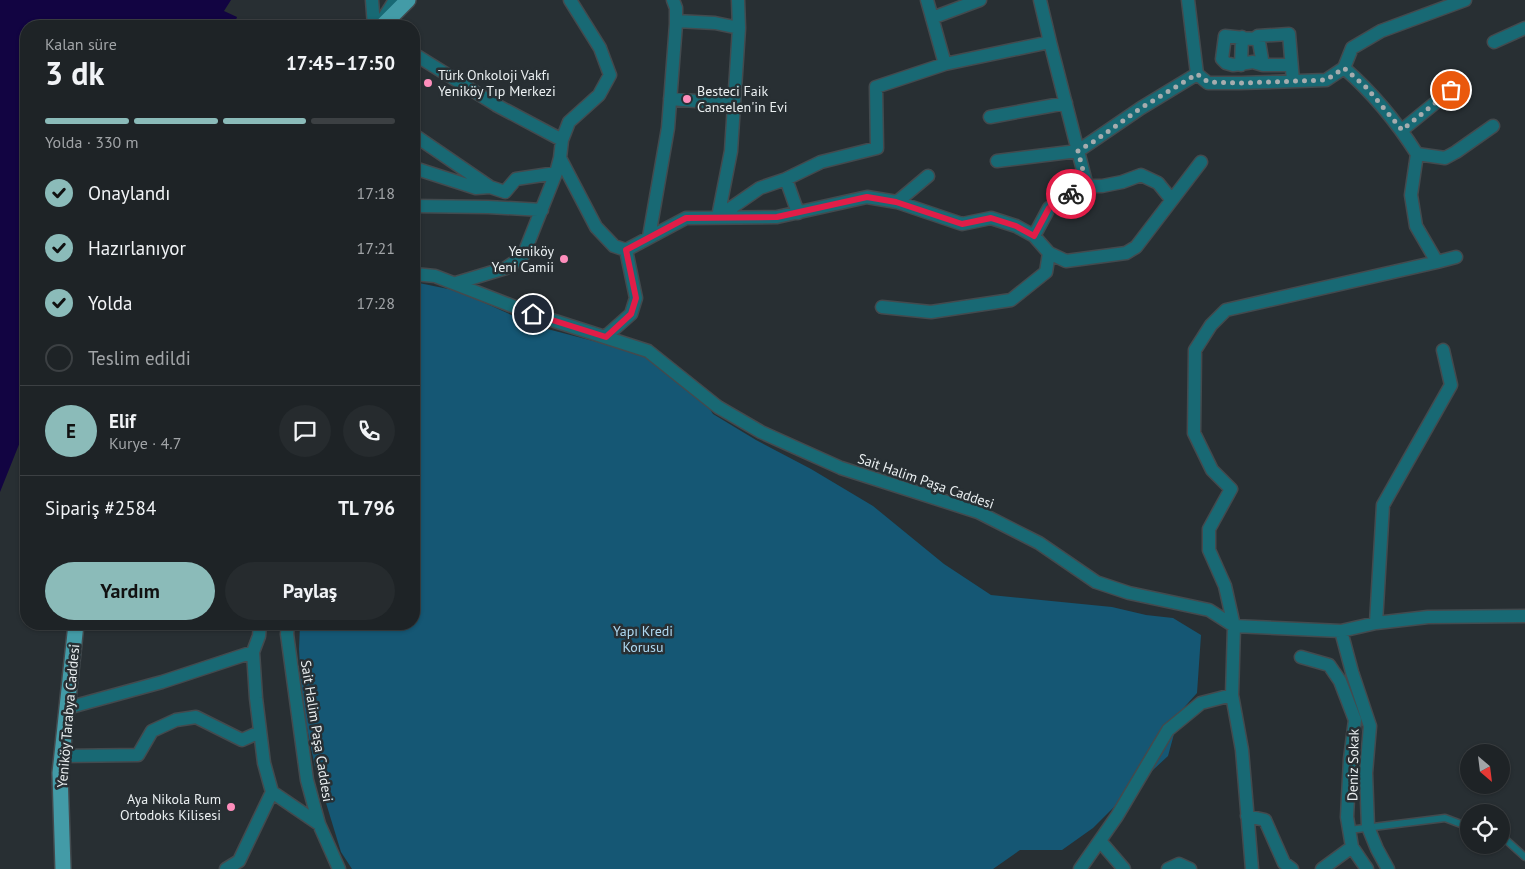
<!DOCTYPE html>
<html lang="tr">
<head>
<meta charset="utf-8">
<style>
	:root { --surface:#1e2326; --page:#262b2e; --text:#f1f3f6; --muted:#a1a4a7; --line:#3c4043; --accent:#8bbbb9 }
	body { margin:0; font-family:"PT Sans",sans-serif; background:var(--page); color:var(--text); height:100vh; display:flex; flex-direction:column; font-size:19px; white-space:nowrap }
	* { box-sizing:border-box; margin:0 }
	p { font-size:16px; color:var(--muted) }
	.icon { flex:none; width:28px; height:28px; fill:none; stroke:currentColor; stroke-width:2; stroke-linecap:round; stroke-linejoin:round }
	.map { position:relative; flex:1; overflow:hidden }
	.side { position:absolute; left:20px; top:20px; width:400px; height:610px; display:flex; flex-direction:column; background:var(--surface); border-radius:20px; box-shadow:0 1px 4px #0004,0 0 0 1px var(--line) }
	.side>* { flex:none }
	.needle { width:32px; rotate:152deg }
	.fabs { position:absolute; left:1460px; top:744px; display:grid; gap:10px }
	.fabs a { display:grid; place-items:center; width:50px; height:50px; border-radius:50%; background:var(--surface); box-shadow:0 1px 4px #0004,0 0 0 1px var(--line); font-size:25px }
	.pin { position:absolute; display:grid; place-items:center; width:42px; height:42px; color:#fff; margin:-21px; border:2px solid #fff; border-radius:50%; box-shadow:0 1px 5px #0007 }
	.courier { position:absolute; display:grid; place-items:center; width:50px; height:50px; margin:-25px; border:4px solid #e11d48; border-radius:50%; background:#fff; color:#222; box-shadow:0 1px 6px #0007 }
	.headline em { font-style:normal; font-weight:700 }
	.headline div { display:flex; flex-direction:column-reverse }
	.headline { display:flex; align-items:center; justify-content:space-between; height:85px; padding:0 25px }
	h1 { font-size:32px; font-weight:700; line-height:38px }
	.bar { display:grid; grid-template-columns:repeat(4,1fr); gap:8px 5px; align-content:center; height:60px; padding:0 25px }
	.bar i { height:6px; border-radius:4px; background:var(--line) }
	.bar .on { background:var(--accent) }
	.bar p { grid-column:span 4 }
	.line { display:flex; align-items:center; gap:12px; padding:0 25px; border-top:1px solid var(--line) }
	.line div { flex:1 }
	.round { display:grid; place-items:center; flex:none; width:52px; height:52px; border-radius:26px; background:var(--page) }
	ol { padding:0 25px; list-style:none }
	li { display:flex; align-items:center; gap:15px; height:55px }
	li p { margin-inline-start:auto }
	li .icon { padding:5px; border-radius:50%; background:var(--accent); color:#111; stroke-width:4 }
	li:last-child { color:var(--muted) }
	li i { width:28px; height:28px; border:2px solid var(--line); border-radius:50% }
	.button { display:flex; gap:10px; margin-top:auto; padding:10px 25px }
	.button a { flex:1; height:58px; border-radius:30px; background:var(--accent); color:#111; font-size:20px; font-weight:700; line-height:58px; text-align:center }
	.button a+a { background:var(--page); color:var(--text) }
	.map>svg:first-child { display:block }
	.green { fill:#155774 }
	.water { fill:#120442 }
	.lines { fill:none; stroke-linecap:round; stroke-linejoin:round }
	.lane-casing { stroke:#434a4e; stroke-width:9 }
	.street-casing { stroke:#434a4e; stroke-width:15 }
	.primary-casing { stroke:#434a4e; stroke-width:18 }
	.lane { stroke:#186974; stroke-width:6 }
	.street { stroke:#186974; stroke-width:12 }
	.primary { stroke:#439ba7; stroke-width:15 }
	.done { stroke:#a6acae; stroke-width:5; stroke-dasharray:0 9 }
	.route { stroke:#e11d48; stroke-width:6 }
	.poi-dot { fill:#fe8ebc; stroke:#282f33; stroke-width:2 }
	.labels { text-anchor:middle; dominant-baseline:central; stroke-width:5; stroke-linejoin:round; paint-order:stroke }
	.poi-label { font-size:14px; fill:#eaeff1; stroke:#282f33; text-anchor:start }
	.street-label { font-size:14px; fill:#eaeff1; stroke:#282f33 }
	.park-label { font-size:14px; fill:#afd9f1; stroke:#282f33 }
</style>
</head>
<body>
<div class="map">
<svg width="1525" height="869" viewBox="0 0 1525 869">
	<rect width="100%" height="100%" fill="#282f33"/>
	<path class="green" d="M414 282 458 291 536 326 639 353 688 375 713 414 756 440 811 469 873 506 944 564 991 595 1112 607 1146 615 1173 618 1201 635 1197 693 1180 712 1168 756 1123 798 1093 828 1062 850H1020L993 869H352L341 852 315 767 309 738 302 702 299 649 300 624H414Z"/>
	<path class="water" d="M0 0H231L224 11 237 17 234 26H26V427L0 492Z"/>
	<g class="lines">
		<g class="lane-casing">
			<path id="lane" d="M1349 830 1445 818 1469 827
				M1501 838 1505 839 1525 857"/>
		</g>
		<g class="street-casing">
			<path id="street" d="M372 0 374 26
				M570 0 600 48 610 75 599 95 569 122 562 140 560 158 596 227 614 246 626 250 686 218 777 217 867 197 897 202 962 224 991 218 1016 226 1034 236 1049 253 1046 272 1011 300 931 312 882 307
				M738 0 739 28
				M927 0 945 64 1050 42 1087 186
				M1040 0 1050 42
				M1188 0 1197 74 1208 83H1240L1326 80 1344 68
				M932 18 980 0
				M383 19 395 0
				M676 21 715 23 739 28 731 151 718 217
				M1258 36 1263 65
				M1494 42 1525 28
				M414 54 496 105 562 140
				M1241 65 1242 37
				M1290 65H1263L1253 62 1233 65 1226 63 1222 59 1225 36 1254 39 1258 36 1289 34 1293 81
				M670 99 734 104
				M990 117 1066 103
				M1402 130 1451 90
				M414 135 490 187
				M1417 154 1445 158 1456 152 1493 126
				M997 161 1078 151 1141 108 1197 74
				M414 168 476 188 490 187 505 192 516 179 556 173 560 158
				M897 202 928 176
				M414 206 488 207 542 210
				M798 213 786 179 821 162 877 148 876 87 945 64
				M718 217 760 188 786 179
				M1034 236 1049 208 1069 195 1087 186H1102L1122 182 1141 175 1158 183 1171 199
				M649 237 668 128 676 24V8L673 0
				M1049 253 1066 261 1126 253 1136 247 1201 162
				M1456 257 1437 262 1416 226 1411 195 1417 154C1396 121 1374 94 1344 68L1352 48 1381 31 1465 0
				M414 274 435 276 533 314 648 351 718 407 761 432 841 468 978 512 1039 543 1096 582 1129 593 1209 610 1234 626 1341 631 1376 623 1428 617 1525 616
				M456 283 506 268 523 256 556 173
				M605 337 631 314 636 298 626 250
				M1376 623 1383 505 1451 385 1443 350
				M260 624 259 636 253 652 256 698 264 763 272 792
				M288 624 287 634 307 780 319 824 339 869
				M1341 631 1352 672 1370 726 1366 773 1368 827 1377 849 1388 869
				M1301 657 1329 665 1340 681 1355 720 1350 759 1347 817 1352 847 1367 869
				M67 708 162 682 253 652
				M62 756 138 755 152 731 176 720 196 717 242 740 260 732
				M272 792 319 824
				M1247 816 1265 820 1284 863 1292 869
				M1100 841 1124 869
				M226 869 239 861 272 792
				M1080 869 1117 816 1168 730 1201 703 1232 695
				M1168 869 1179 864 1190 869
				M1252 869 1242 750 1232 695 1234 626 1225 586 1209 550V529L1231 489 1212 470 1194 433 1195 350 1211 325 1226 310 1437 262
				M1322 869 1352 847"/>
		</g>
		<g class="primary-casing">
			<path id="primary" d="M382 26 408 0
				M63 869 60 773 76 624"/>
		</g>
		<use href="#lane" class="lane"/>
		<use href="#street" class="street"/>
		<use href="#primary" class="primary"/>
	</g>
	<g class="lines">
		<path class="done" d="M1071 194 1087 186 1078 151 1096 140 1141 108 1197 74 1208 82 1240 83 1326 80 1344 68 1367 88 1402 130 1451 90"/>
		<path class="route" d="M533 314 606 337 631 314 636 298 626 250 686 218 777 217 867 197 896 202 962 224 991 218 1016 226 1034 236 1049 208 1071 194"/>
	</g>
	<g class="poi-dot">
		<circle cx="428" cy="83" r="5"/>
		<circle cx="687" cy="99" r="5"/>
		<circle cx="564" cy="259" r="5"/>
		<circle cx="231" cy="807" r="5"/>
	</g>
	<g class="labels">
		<g class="poi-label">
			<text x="438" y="75">Türk Onkoloji Vakfı<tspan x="438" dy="16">Yeniköy Tıp Merkezi</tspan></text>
			<text x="697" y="91">Besteci Faik<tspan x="697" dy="16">Canselen'in Evi</tspan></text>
			<text x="554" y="251" text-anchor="end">Yeniköy<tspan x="554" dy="16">Yeni Camii</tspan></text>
			<text x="221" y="799" text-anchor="end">Aya Nikola Rum<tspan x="221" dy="16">Ortodoks Kilisesi</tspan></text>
		</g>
		<g class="street-label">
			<text transform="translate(926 481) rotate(19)">Sait Halim Paşa Caddesi</text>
			<text transform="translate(68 716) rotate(-85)">Yeniköy Tarabya Caddesi</text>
			<text transform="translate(317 731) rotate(81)">Sait Halim Paşa Caddesi</text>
			<text transform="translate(1353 765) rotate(-89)">Deniz Sokak</text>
		</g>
		<g class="park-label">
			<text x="643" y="631">Yapı Kredi<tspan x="643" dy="16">Korusu</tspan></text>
		</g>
	</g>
</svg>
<div class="fabs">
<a><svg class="needle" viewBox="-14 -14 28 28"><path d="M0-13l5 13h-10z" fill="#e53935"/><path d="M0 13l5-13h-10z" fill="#a1a4a7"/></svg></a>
<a><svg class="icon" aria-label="locate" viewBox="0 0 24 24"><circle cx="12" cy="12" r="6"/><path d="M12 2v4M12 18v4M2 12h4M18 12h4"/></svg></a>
</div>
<div class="pin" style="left:1451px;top:90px;background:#ea580c"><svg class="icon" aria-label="bag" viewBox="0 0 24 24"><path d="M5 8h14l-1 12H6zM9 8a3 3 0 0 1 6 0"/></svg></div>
<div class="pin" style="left:533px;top:314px;background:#1f2937"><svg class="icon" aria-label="home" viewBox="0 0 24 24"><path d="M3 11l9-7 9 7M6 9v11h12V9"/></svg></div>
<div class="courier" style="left:1071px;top:194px"><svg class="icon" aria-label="bike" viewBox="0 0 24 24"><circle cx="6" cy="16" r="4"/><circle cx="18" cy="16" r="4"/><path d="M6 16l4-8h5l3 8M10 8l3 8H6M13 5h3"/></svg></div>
<section class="side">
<div class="headline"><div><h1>3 dk</h1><p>Kalan süre</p></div><em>17:45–17:50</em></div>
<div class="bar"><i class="on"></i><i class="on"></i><i class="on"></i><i></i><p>Yolda · 330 m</p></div>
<ol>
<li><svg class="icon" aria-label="check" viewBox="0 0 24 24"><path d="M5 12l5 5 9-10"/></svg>Onaylandı<p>17:18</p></li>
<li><svg class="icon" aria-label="check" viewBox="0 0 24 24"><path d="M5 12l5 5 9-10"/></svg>Hazırlanıyor<p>17:21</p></li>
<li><svg class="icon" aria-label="check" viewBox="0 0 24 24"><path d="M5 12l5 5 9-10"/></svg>Yolda<p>17:28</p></li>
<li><i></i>Teslim edildi</li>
</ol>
<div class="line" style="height:90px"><b class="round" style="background:var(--accent);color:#111">E</b><div><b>Elif</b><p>Kurye · 4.7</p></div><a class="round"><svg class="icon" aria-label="chat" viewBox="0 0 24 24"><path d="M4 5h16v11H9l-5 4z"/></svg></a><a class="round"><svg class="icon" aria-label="phone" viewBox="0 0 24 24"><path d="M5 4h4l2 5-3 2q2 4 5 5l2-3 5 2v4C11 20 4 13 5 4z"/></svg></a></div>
<div class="line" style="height:65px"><div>Sipariş #2584</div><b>TL 796</b></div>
<div class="button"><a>Yardım</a><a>Paylaş</a></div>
</section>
</div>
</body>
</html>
